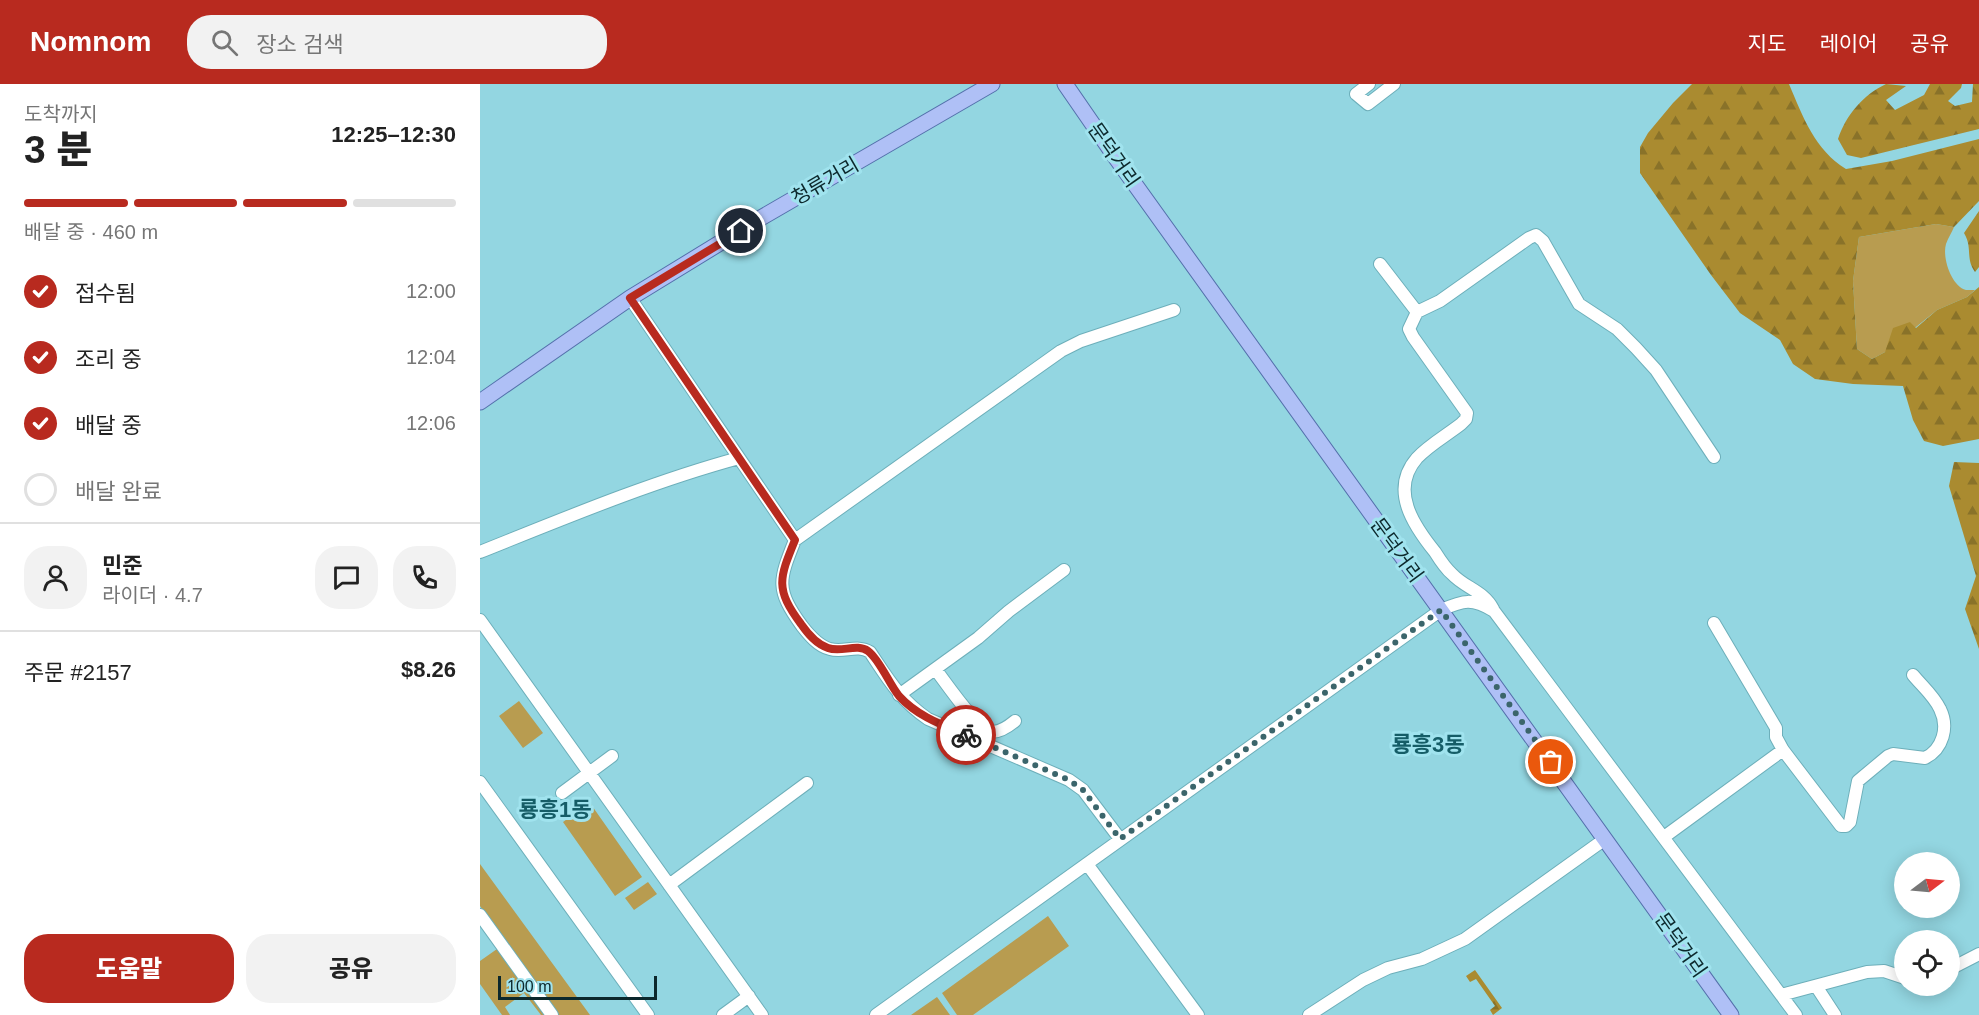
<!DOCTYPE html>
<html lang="ko">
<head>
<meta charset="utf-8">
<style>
	:root { --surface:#fff; --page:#f2f2f2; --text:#222; --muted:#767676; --line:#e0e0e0; --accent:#b82a1f }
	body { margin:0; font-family:Helvetica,"Noto Sans KR",sans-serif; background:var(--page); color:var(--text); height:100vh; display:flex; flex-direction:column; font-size:22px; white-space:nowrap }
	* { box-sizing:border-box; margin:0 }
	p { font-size:20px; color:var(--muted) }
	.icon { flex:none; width:33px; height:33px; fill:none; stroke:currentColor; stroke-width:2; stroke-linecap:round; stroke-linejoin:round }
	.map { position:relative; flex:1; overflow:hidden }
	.sheet { display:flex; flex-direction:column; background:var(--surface); width:480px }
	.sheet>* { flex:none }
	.needle { width:39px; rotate:74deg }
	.controls { position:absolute; left:1414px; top:768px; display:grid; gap:12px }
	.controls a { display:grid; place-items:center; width:66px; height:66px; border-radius:50%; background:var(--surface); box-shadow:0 3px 15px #0003; font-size:30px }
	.scale { position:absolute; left:18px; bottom:15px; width:159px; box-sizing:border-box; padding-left:6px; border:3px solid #0c282c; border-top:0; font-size:16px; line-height:21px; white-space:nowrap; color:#0c282c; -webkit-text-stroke:4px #a0e3ee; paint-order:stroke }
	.pin { position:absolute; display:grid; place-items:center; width:51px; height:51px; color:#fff; margin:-26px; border:3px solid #fff; border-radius:50%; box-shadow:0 2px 6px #0007 }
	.courier { position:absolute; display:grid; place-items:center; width:60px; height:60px; margin:-30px; border:4px solid #b82a1f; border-radius:50%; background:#fff; color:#222; box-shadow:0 2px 8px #0007 }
	.head em { font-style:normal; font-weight:800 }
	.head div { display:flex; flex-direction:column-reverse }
	.head { display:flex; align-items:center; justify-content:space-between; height:102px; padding:0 24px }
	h1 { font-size:39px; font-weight:800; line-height:45px }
	.bar { display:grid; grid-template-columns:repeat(4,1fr); gap:9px 6px; align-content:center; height:72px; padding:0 24px }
	.bar i { height:8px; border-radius:4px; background:var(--line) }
	.bar .current { background:var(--accent) }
	.bar p { grid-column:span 4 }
	.line { display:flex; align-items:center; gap:15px; padding:0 24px; border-top:2px solid var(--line) }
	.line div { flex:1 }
	.round { display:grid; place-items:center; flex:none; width:63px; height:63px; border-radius:24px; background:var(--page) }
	ol { padding:0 24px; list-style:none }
	li { display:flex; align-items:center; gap:18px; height:66px }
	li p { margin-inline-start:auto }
	li .icon { padding:6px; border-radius:50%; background:var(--accent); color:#fff; stroke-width:4 }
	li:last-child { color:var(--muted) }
	li i { width:33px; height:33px; border:3px solid var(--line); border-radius:50% }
	.action { display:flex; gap:12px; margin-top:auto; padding:12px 24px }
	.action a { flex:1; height:69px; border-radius:24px; background:var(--accent); color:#fff; font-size:24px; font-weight:800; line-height:69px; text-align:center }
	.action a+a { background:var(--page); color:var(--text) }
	header { display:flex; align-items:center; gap:36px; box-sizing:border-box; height:84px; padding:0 30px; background:var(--accent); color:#fff }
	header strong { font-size:28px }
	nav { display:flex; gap:33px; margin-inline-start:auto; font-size:21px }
	.search { width:420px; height:54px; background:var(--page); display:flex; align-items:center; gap:15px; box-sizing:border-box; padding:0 21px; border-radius:24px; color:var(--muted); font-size:22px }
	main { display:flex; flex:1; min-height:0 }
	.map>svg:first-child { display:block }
	.grass { fill:#b89c50 }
	.forest { fill:url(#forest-firs) }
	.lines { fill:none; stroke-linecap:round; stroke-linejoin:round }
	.minor-casing { stroke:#6dafba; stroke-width:14 }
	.major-casing { stroke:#5470ab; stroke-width:17 }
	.minor { stroke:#fff; stroke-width:12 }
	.major { stroke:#afc0f6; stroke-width:15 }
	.done { stroke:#3b656b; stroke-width:6; stroke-dasharray:0 10.8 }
	.route { stroke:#b82a1f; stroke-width:8 }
	.labels { text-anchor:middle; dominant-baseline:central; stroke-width:6; stroke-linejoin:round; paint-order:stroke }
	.street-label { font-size:20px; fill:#0c282c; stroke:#a0e3ee }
	.quarter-label { font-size:22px; font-weight:bold; fill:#155d67; stroke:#a0e3ee }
</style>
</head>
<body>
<header>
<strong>Nomnom</strong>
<div class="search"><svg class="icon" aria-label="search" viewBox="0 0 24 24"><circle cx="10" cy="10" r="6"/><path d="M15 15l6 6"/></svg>장소 검색</div>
<nav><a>지도</a><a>레이어</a><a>공유</a></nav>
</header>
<main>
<section class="sheet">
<div class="head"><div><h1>3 분</h1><p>도착까지</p></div><em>12:25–12:30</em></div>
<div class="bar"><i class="current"></i><i class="current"></i><i class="current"></i><i></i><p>배달 중 · 460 m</p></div>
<ol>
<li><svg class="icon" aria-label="check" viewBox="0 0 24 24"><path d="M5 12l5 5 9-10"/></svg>접수됨<p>12:00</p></li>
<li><svg class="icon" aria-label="check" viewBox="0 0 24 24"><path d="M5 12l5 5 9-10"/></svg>조리 중<p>12:04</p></li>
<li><svg class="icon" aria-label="check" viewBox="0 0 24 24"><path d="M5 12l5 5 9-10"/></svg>배달 중<p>12:06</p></li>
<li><i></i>배달 완료</li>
</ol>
<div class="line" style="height:108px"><a class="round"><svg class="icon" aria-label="person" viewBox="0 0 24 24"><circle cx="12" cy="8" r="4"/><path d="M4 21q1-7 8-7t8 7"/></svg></a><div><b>민준</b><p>라이더 · 4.7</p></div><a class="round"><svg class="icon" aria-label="chat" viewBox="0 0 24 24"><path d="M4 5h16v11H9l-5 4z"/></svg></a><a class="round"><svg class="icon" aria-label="phone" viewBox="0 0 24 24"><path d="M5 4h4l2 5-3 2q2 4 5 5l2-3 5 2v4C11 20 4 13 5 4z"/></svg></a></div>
<div class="line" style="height:78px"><div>주문 #2157</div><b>$8.26</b></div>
<div class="action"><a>도움말</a><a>공유</a></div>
</section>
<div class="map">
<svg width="1499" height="931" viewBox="0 0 1499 931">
	<defs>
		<pattern id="forest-firs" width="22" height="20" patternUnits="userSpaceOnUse" patternTransform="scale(1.5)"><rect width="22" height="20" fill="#aa8b30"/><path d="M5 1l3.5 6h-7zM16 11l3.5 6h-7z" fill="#897229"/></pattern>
	</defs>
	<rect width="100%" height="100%" fill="#93d6e1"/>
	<path class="grass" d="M1456 140 1474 143C1472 148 1468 154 1466 160 1462 173 1471 202 1486 206 1487 206 1494 206 1495 206L1487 213 1457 226 1405 268 1392 275 1377 265 1373 197 1379 153Z
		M39 617 63 649 43 664 19 632Z
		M110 719 162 793 135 812 83 738Z
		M0 780 110 931H78L0 822Z
		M168 798 177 810 154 826 145 814Z
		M568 832 589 862 493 931H477L462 909Z
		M17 865 65 931H61L44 909 25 923 30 931H22L0 900V877Z
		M457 913 470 931H431Z"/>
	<path class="forest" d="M1212 0H1309C1323 33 1335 66 1366 85L1412 77 1499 55V117L1474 143 1456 140 1379 153 1373 197 1377 265 1392 275 1405 268 1413 244 1430 238 1436 244 1457 226 1487 213 1499 203V355L1463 362 1444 357 1433 336 1423 302 1373 300 1335 295 1313 280 1300 256 1260 229 1231 191 1160 89V63L1168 49 1193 19Z
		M1406 0 1426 2 1406 16 1415 26 1444 11 1450 0H1482L1481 4 1468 17 1475 22 1492 18 1493 0H1499V45L1381 74 1367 71 1358 55C1366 31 1383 11 1406 0Z
		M1499 127V183L1495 188C1485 174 1493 164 1484 149Z
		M1474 378 1499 379V565L1485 525 1496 492 1469 402Z
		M995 886 1022 924 1013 931 1010 926 1015 922 996 895 990 898 986 892Z"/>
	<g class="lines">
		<g class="minor-casing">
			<path id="minor" d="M889 0 876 10 888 20 914 0
				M900 180 937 228 929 245 933 253 987 329 986 335 981 340C967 351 949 361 937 374 909 406 934 442 955 468 960 476 965 484 972 490 985 504 1004 507 1013 525
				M150 214 315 456 581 267 601 257 694 226
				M937 228 960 217 1049 154 1056 151 1063 157 1099 220 1137 245 1156 264 1176 286 1234 373
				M315 456C299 496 295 505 322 542 329 551 338 562 350 565 364 569 377 560 390 568 408 595 420 616 448 635L589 696 603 706 640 755
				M0 468C85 434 171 398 259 374
				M0 536 282 931
				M1234 539 1296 644V653L1303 666 1361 742H1366L1370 738 1378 697 1408 672 1413 670 1445 674C1463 665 1469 643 1460 625 1454 612 1442 602 1433 591
				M456 586C466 599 496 643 509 647 518 650 529 642 535 637
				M419 611 498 554 529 527 584 486
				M0 698 168 931
				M82 709 132 672
				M1184 753 1303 666
				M607 780 718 931
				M189 801 327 699
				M0 831 72 931
				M1470 885 1499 870
				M1336 902 1355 931
				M1301 911 1387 888 1404 887 1425 894
				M243 931 269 912
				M396 931 961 526C984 516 992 514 1014 527L1316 931
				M829 931 883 896 908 884 942 875 985 855 1125 755"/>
		</g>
		<g class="major-casing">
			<path id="major" d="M585 0 636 74 1251 931
				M0 318 150 214 279 135 512 0"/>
		</g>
		<use href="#minor" class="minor"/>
		<use href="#major" class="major"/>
	</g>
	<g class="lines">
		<path class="done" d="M486 651 589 696 603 706 640 755 961 526 1071 678"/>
		<path class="route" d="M261 147 150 214 315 456C299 495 295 505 321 540 328 550 336 560 348 564 361 569 377 559 388 567 400 576 409 600 419 612 437 632 462 641 486 651"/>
	</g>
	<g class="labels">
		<g class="street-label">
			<text transform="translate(634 71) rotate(55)">문덕거리</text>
			<text transform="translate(345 97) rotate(-30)">청류거리</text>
			<text transform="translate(917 466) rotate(54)">문덕거리</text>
			<text transform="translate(1201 861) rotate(55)">문덕거리</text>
		</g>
		<g class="quarter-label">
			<text x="948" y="660">룡흥3동</text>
			<text x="75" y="725">룡흥1동</text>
		</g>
	</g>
</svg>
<div class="controls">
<a><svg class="needle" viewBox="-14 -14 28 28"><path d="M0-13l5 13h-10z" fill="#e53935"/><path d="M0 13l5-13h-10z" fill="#767676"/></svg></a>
<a><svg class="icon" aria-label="locate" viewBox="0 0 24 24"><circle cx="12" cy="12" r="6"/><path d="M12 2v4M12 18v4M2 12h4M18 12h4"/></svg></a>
</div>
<div class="scale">100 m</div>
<div class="pin" style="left:1071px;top:678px;background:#ea580c"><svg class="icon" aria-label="bag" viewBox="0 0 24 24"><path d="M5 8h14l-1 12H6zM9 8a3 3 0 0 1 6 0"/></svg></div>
<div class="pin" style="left:261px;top:147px;background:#1f2937"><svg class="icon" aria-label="home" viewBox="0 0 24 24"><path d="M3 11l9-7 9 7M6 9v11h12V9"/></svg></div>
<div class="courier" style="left:486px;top:651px"><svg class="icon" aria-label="bike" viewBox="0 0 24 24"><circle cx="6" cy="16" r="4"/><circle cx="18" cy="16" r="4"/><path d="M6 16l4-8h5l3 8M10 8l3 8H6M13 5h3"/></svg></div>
</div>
</main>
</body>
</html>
